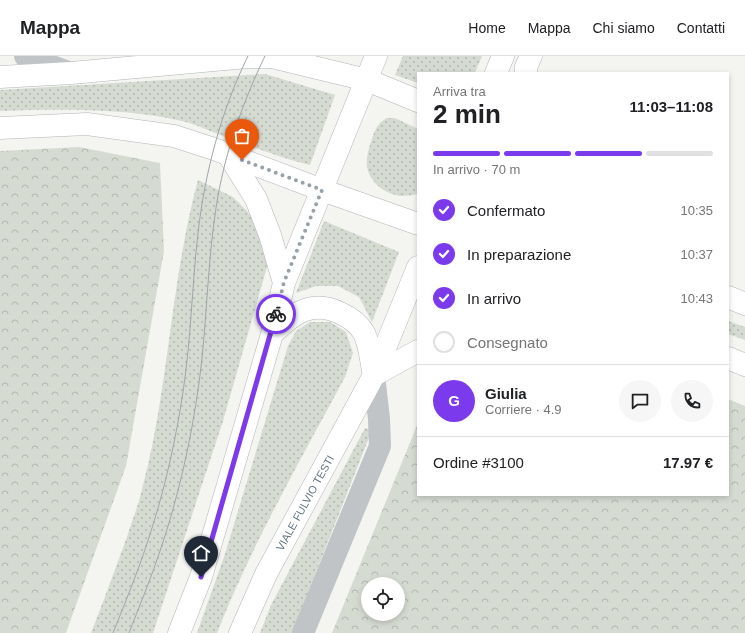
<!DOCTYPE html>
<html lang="it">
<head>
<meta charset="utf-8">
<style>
	:root { --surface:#fff; --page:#f6f6f6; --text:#202124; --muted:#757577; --line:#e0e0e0; --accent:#7c3aed }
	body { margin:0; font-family:Arial,sans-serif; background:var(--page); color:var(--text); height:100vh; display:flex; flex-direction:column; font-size:15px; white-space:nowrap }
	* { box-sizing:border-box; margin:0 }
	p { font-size:13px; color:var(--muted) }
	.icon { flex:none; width:22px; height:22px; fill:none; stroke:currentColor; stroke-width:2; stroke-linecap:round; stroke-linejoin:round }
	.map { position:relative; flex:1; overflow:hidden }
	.side { position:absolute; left:417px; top:16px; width:312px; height:424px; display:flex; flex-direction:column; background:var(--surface); border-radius:0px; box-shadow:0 2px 6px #0003 }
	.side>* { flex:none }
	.controls { position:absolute; left:361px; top:521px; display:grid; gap:8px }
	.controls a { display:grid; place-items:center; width:44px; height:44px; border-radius:50%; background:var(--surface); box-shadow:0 2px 6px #0003; font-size:20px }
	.pin { position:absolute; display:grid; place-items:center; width:34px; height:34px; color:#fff; margin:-41px -17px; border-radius:50% 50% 50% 0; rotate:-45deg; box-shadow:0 0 4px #0007 }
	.pin .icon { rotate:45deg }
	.courier { position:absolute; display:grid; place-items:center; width:40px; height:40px; margin:-20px; border:3px solid #7c3aed; border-radius:50%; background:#fff; color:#222; box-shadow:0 1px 5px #0007 }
	.overview em { font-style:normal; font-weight:600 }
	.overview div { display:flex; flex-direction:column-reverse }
	.overview { display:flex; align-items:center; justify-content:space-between; height:68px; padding:0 16px }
	h1 { font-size:26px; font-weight:600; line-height:30px }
	.bar { display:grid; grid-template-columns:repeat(4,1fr); gap:6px 4px; align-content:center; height:48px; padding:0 16px }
	.bar i { height:5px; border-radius:3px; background:var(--line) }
	.bar .current { background:var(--accent) }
	.bar p { grid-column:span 4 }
	.line { display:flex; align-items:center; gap:10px; padding:0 16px; border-top:1px solid var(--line) }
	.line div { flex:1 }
	.round { display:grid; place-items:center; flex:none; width:42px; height:42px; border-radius:21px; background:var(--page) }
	ol { padding:0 16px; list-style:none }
	li { display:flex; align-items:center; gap:12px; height:44px }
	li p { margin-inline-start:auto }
	li .icon { padding:4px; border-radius:50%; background:var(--accent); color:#fff; stroke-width:4 }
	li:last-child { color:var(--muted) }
	li i { width:22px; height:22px; border:2px solid var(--line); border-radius:50% }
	header { display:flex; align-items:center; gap:24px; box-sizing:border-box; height:56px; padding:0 20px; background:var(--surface); border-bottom:1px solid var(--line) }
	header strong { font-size:19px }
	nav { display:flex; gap:22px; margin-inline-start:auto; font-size:14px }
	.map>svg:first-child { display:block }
	.grass { fill:url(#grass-dots) }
	.forest { fill:url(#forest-crowns); fill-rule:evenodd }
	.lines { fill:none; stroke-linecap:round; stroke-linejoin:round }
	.secondary-casing { stroke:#b0b6b9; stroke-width:23 }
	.primary-casing { stroke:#b1b6b9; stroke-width:23 }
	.street { stroke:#c0c4c7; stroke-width:22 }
	.secondary { stroke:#fff; stroke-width:22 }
	.primary { stroke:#fff; stroke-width:22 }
	.tram { stroke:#9fa6aa; stroke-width:1 }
	.done { stroke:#97a1a8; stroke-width:4; stroke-dasharray:0 7.2 }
	.route { stroke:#7c3aed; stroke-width:5 }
	.labels { text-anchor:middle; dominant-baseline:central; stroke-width:4; stroke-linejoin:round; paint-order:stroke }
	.street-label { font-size:11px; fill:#657580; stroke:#fff }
</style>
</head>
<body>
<header>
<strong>Mappa</strong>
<nav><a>Home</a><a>Mappa</a><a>Chi siamo</a><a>Contatti</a></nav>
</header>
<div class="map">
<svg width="745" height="577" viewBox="0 0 745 577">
	<defs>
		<pattern id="grass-dots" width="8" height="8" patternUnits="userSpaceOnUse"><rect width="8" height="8" fill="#d6dbd2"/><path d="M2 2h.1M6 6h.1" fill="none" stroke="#b1b6b0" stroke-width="1.8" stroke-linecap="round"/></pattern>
		<pattern id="forest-crowns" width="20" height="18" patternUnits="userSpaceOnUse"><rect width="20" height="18" fill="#d6dbd2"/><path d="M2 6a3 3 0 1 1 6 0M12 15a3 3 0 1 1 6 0" fill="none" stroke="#b1b6b0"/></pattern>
	</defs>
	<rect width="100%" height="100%" fill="#f4f4f1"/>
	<path class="grass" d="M403 0H482L475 17H418V27L395 19Z
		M265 18 335 39 310 109C279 101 250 90 220 79 208 74 195 68 182 65 126 52 58 53 0 55V34Z
		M387 62H395L418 73 417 138C413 139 407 140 402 140 386 139 370 127 367 111 366 103 368 94 371 86 374 76 377 67 387 62Z
		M198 124 233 141 247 155 259 174 266 195 267 211 223 365 153 577H91C104 544 116 511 128 478 132 464 138 451 141 437 169 335 170 227 198 124Z
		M324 165 399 196 372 266 359 241 338 230H316L296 237Z
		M728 265 745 271V284L728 278Z
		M310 266H330L346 276 353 297 345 321C300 405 252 488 217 577H197L225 498 288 290 296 275Z
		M365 372 372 374 292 577H260L271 549Z"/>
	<path class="forest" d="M79 91 160 107 164 195 126 410 66 577H0V95Z
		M728 343 745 350V577H332L418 367V439H728ZM368 528H398V558H368Z"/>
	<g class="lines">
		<g class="secondary-casing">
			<path id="secondary" d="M0 21 71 17 247 1H272L367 24 418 45
				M0 72 87 68 174 80 214 93 322 134 418 168
				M728 241 745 248
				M728 302 745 309"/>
		</g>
		<g class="primary-casing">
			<path id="primary" d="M272 1 274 0
				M496 17 503 0
				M526 17V11L531 0
				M228 98 256 143 270 179 284 227
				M272 278C292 258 312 243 340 257 349 261 359 268 364 277 370 289 371 306 374 319
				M374 319 418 295
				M179 577 201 521 272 278 284 227 376 0
				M240 577 266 518 374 319 418 211"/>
		</g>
		<path class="street" d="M25 0 71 17
			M303 577 380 390 379 363 374 319"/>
		<use href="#secondary" class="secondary"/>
		<use href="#primary" class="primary"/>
		<path class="tram" d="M113 577C127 542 141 508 152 472 166 428 176 382 183 336 191 283 192 230 198 177 205 116 221 55 248 0
			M129 577C139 551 150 525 159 498 178 443 191 385 199 327 207 269 207 210 216 152 224 99 242 48 265 0"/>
	</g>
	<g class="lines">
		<path class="done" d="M242 104 322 134 284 226 276 258"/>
		<path class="route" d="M201 521 276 258"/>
	</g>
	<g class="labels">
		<g class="street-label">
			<text transform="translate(305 447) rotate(-61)">VIALE FULVIO TESTI</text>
		</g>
	</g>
</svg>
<div class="controls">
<a><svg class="icon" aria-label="locate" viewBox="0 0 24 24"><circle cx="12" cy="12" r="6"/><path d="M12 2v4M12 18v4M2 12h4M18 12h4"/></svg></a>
</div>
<div class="pin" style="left:242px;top:104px;background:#ea580c"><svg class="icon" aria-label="bag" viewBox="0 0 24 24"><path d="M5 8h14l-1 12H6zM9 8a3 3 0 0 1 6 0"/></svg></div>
<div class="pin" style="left:201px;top:521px;background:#1f2937"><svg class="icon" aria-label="home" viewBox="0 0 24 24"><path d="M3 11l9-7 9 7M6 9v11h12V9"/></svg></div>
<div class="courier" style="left:276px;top:258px"><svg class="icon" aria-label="bike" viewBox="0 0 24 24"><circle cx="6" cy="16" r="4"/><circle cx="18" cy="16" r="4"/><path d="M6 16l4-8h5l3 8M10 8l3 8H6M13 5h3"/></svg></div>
<section class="side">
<div class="overview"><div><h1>2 min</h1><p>Arriva tra</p></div><em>11:03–11:08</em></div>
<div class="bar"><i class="current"></i><i class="current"></i><i class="current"></i><i></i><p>In arrivo · 70 m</p></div>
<ol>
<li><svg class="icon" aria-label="check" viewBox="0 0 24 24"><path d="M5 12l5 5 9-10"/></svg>Confermato<p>10:35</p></li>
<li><svg class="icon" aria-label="check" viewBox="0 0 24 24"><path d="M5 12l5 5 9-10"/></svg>In preparazione<p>10:37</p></li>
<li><svg class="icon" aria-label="check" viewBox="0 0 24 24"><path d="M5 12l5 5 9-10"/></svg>In arrivo<p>10:43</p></li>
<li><i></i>Consegnato</li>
</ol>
<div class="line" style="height:72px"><b class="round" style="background:var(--accent);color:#fff">G</b><div><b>Giulia</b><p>Corriere · 4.9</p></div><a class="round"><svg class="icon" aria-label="chat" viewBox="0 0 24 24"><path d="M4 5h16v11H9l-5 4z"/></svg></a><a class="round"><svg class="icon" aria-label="phone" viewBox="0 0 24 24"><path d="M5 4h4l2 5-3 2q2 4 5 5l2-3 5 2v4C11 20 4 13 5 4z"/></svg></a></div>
<div class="line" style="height:52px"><div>Ordine #3100</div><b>17.97 €</b></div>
</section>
</div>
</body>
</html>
